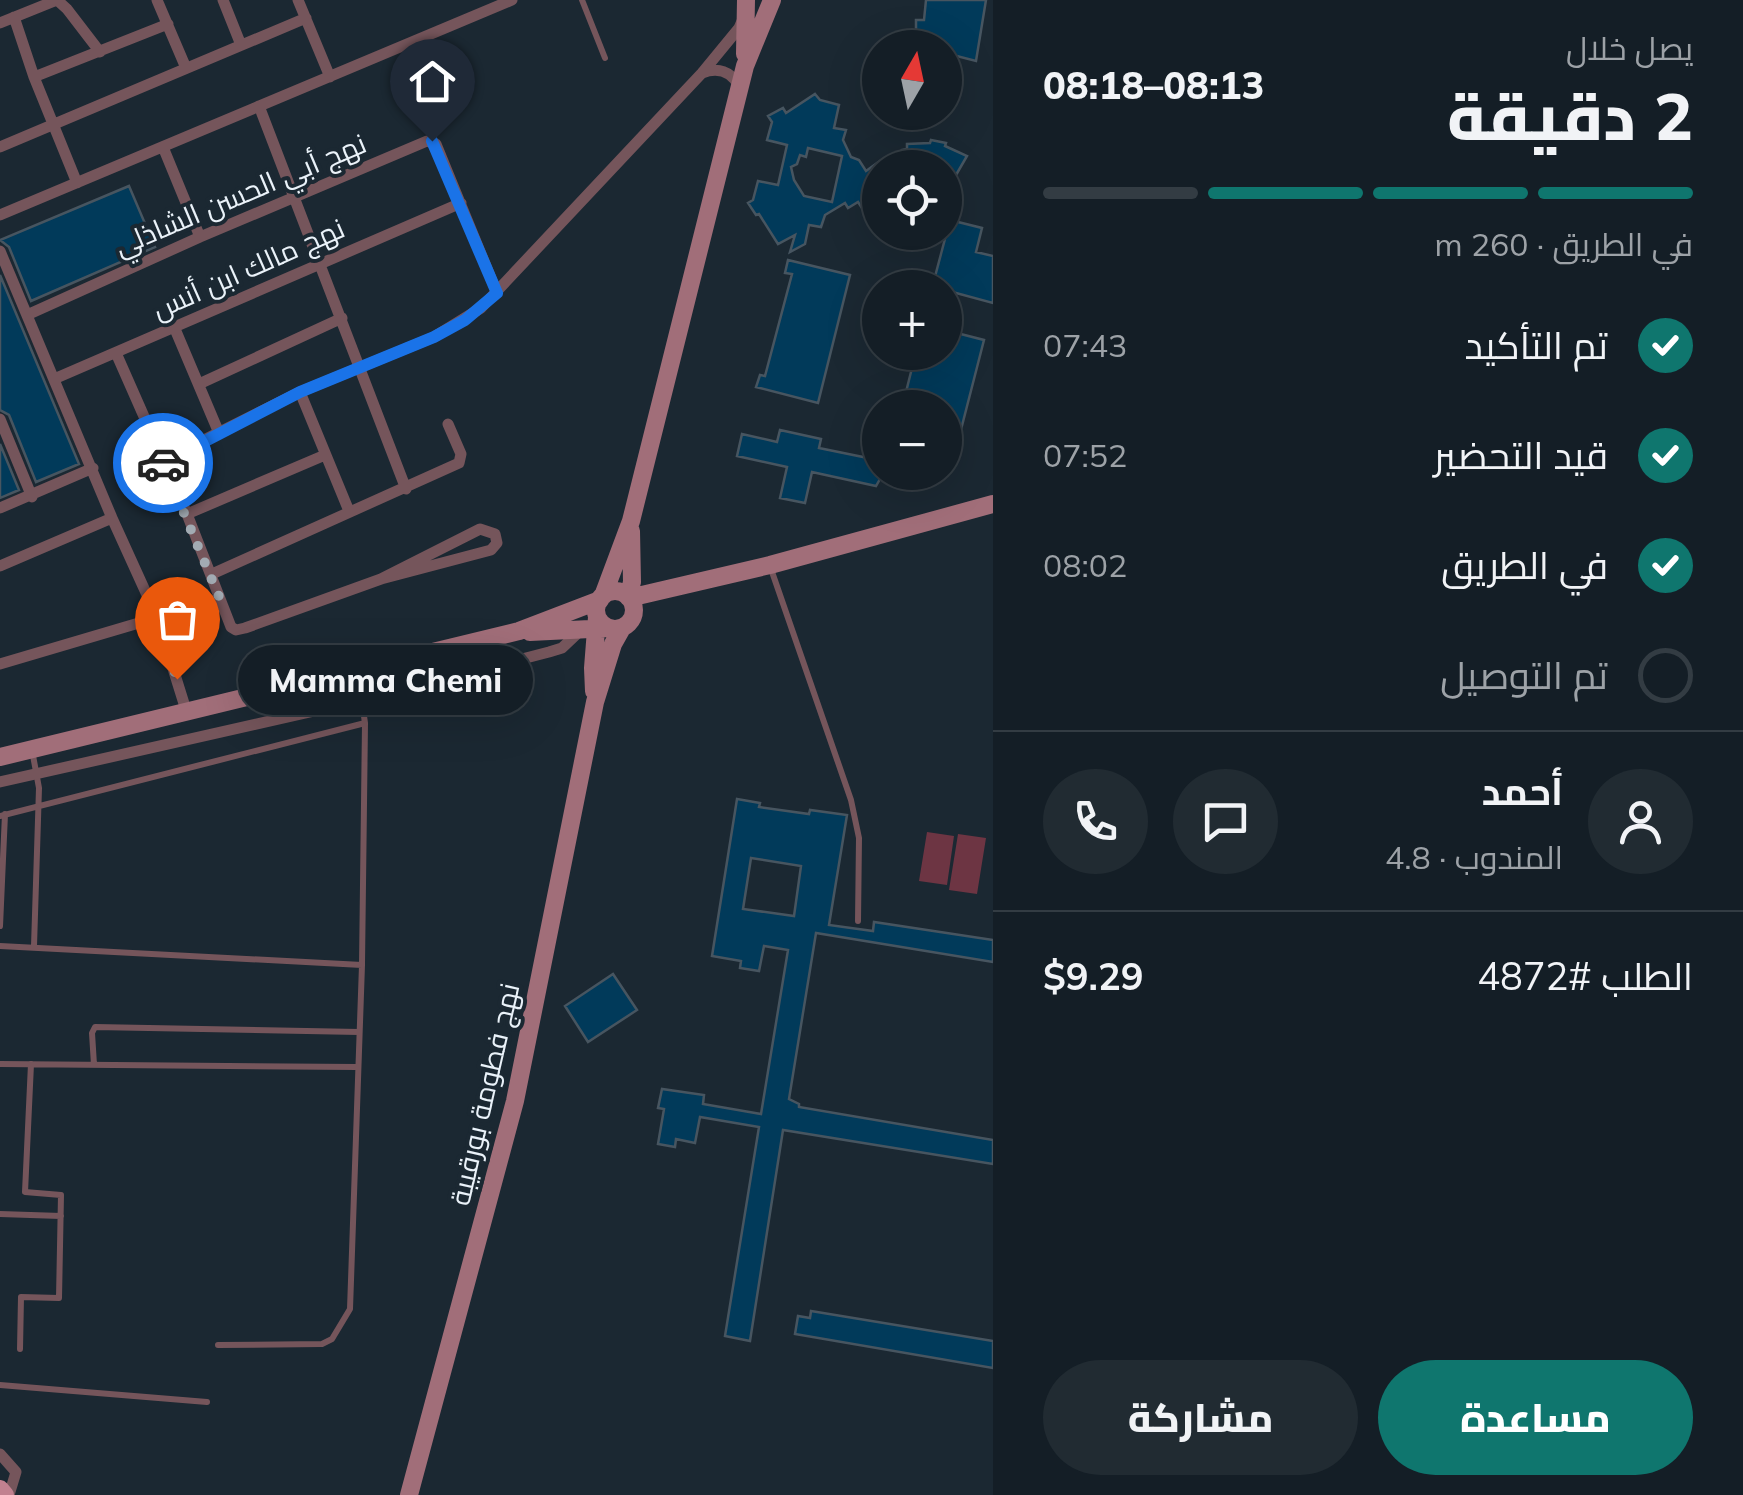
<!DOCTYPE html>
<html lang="ar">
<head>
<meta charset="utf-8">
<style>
	:root { --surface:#141e26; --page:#212b32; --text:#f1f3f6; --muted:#9da2a7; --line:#333c43; --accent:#0f766e }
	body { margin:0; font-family:Mulish,Cairo,sans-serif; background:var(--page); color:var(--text); direction:rtl; height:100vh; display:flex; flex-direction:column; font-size:38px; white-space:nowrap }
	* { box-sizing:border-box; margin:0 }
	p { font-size:32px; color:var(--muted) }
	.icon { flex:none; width:55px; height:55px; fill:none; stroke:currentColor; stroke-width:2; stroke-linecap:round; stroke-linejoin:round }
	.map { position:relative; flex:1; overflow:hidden; direction:ltr }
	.drawer { display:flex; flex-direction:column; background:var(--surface); width:750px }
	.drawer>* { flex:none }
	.needle { width:65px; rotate:9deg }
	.controls { position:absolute; left:862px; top:30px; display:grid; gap:20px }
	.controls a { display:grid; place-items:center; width:100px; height:100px; border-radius:50%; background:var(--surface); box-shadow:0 10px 40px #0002,0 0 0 2px var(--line); font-size:50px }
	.pin { position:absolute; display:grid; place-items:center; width:85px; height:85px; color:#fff; margin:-102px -42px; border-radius:50% 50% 50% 0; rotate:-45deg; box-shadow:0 0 10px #0007 }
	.pin .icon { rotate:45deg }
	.courier { position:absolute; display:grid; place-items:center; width:100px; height:100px; margin:-50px; border:8px solid #1a73e8; border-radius:50%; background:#fff; color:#222; box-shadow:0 2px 12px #0007 }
	.bubble { position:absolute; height:70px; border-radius:35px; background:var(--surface); box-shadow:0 10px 40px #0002,0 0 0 2px var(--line); font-size:32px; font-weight:800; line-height:70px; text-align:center; direction:rtl }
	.summary em { font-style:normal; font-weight:800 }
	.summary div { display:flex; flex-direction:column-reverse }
	.summary { display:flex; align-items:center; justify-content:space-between; height:170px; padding:0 50px }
	h1 { font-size:65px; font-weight:800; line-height:75px }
	.bar { display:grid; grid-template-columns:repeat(4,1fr); gap:15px 10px; align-content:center; height:120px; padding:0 50px }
	.bar i { height:12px; border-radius:8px; background:var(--line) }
	.bar .on { background:var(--accent) }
	.bar p { grid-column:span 4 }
	.line { display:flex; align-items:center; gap:25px; padding:0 50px; border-top:2px solid var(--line) }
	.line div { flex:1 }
	.round { display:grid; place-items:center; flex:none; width:105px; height:105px; border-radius:52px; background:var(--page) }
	ol { padding:0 50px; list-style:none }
	li { display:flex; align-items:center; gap:30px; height:110px }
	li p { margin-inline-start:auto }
	li .icon { padding:10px; border-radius:50%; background:var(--accent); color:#fff; stroke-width:4 }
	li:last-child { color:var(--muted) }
	li i { width:55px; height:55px; border:5px solid var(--line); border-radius:50% }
	.button { display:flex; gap:20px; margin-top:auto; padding:20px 50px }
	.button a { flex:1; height:115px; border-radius:60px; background:var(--accent); color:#fff; font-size:40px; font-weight:800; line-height:115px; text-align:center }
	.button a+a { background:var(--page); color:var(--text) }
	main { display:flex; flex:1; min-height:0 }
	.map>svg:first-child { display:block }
	.green { fill:#6d3543 }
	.building { fill:#013a5a; stroke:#475560; stroke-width:2.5; fill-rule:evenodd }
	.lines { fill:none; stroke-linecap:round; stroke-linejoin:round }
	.service { stroke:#75555b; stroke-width:6 }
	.minor { stroke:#75555b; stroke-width:11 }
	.secondary { stroke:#a16e79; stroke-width:18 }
	.primary { stroke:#c28190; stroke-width:18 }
	.done { stroke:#a2abb3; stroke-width:10; stroke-dasharray:0 18 }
	.route { stroke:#1a73e8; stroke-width:12 }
	.labels { text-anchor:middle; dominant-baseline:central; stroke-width:8; stroke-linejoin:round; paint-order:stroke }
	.street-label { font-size:28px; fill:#eaf2f9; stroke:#1b2832 }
</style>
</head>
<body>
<main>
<section class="drawer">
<div class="summary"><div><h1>2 دقيقة</h1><p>يصل خلال</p></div><em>08:13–08:18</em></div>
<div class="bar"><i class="on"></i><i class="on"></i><i class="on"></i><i></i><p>في الطريق · 260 m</p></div>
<ol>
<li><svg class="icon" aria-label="check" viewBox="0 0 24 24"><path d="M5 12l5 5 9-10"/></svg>تم التأكيد<p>07:43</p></li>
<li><svg class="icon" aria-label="check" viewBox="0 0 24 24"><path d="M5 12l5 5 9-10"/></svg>قيد التحضير<p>07:52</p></li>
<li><svg class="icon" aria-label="check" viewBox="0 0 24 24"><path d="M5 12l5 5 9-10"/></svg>في الطريق<p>08:02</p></li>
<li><i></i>تم التوصيل</li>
</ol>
<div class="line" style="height:180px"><a class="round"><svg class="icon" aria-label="person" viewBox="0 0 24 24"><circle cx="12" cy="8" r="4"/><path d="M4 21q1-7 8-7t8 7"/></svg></a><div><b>أحمد</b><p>المندوب · 4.8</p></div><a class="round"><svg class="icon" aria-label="chat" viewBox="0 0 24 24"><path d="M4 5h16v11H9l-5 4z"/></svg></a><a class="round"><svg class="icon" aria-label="phone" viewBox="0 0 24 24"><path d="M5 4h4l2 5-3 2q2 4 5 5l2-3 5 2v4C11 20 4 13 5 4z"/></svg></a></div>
<div class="line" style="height:130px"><div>الطلب #4872</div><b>$9.29</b></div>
<div class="button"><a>مساعدة</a><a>مشاركة</a></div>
</section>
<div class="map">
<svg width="993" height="1495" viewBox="0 0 993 1495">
	<rect width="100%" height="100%" fill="#1b2832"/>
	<path class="green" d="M927 832 954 836 947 885 919 881Z
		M958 834 986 838 977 894 949 890Z"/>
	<path class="building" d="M926 0H986L976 61 945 53V48H930L916 34V20H924Z
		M815 94 820 100 839 105 834 128 846 130 843 140 851 157 859 160 866 171 880 161V206L866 214 858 202 848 208 845 203 825 215 821 227 809 225 805 244 790 252 795 235 778 244 759 214 756 215 748 203 753 200 758 181 778 185 787 145 767 140 772 122 768 116 783 108 786 113ZM808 148 842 156 832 202 804 196 794 180 791 167 797 164 800 155 806 157Z
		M931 140 946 143 945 146 967 156 945 194V168H904L902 150 907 149V144L930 143Z
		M129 186 155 247 31 301 9 247 0 240Z
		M950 220 982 228 976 252 993 256V303L945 290V288H932Z
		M788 260 850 275 818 403 756 387 760 375 765 376 792 274 785 273Z
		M0 275 79 464 36 482 9 415 0 410Z
		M945 330 984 340 956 449 945 447V408H902L916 352H945Z
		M780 430 821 439 819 448 868 458 870 453 880 455V479L876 486 812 472 805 503 780 498 787 467 737 456 742 434 777 442Z
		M0 444 19 490 0 498Z
		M737 799 760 803 759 807 809 814 810 810 847 815 829 925 873 931 874 922 993 940V962L816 933 789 1099 799 1104V1107L993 1140V1164L783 1130 750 1341 725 1336 759 1127 700 1117 695 1143 676 1139 675 1147 658 1144 664 1109 658 1108 662 1089 704 1095 703 1104 761 1114 788 950 764 946 759 971 740 968 741 961 712 956ZM751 858 801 866 794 916 743 909Z
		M613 974 637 1010 588 1042 565 1006Z
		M811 1311 993 1341V1368L795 1334 798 1316 810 1318Z"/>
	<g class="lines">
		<path class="service" d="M582 0 605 58
			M770 566 851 800 859 838 858 921
			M32 750 39 788 34 946
			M0 816 365 723
			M0 926 5 814
			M0 946 362 965
			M0 1064 357 1067
			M94 1065 92 1033 95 1027 359 1032
			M0 1214 61 1216
			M218 1345 322 1344 332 1339 350 1309 362 965 365 723 358 675
			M20 1349 21 1297 59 1298 61 1195 25 1192 31 1064
			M0 1385 207 1402"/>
		<path class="minor" d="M157 0 186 68
			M223 0 241 45
			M298 0 330 77
			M14 17 34 77 77 183
			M0 23 57 0 67 9 100 52
			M702 73C718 67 731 71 739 86
			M34 77 168 24
			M259 106 406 489
			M0 147 306 18
			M163 147 200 237
			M0 215 512 0
			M0 251 112 518 157 617 186 710
			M27 315 200 237 427 141 436 144 497 293
			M175 329 219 433
			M116 353 187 514 231 627 236 630 245 628 381 579 480 529 495 534 497 543 491 550 381 579
			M54 379 461 203
			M199 384 342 318
			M300 392 349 511
			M0 419 32 497
			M162 461 300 392 434 337 481 308 702 73 739 28 743 19
			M0 508 93 468
			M187 514 325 455
			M0 566 112 518
			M212 574 459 463 461 454 448 424
			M0 664 220 599
			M0 782 363 700 549 652 562 648 581 630
			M0 1454 16 1472 9 1495"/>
		<path class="secondary" d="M745 54 746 0
			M596 610a19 19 0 1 1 38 0a19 19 0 1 1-38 0Z
			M603 596 631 521 745 66 772 0
			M628 597 632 582 631 531
			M629 598 770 565 993 504
			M530 632 610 628
			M594 691 593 668 597 617
			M0 757 519 631 600 600
			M409 1495 515 1101 595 702 613 644 622 628"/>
		<path class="primary" d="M0 1489 5 1495"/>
	</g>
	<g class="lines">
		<path class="done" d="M163 463 220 599 157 618 177 679"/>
		<path class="route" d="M163 463 300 392 434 337 465 320 497 293 432 141"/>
	</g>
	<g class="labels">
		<g class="street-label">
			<text transform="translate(240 194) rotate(-23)">نهج أبي الحسن الشاذلي</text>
			<text transform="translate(248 268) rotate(-24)">نهج مالك ابن أنس</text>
			<text transform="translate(484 1094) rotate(-77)">نهج فطومة بورقيبة</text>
		</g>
	</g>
</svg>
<div class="controls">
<a><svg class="needle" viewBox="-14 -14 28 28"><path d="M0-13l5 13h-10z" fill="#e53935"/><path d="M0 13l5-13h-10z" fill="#9da2a7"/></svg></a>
<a><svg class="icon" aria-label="locate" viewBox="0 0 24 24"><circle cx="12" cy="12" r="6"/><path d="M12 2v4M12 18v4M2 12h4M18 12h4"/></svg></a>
<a>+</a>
<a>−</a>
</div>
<div class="pin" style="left:177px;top:679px;background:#ea580c"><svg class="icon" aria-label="bag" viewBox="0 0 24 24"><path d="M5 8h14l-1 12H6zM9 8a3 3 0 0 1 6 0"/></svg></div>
<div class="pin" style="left:432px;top:141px;background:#1f2937"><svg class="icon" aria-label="home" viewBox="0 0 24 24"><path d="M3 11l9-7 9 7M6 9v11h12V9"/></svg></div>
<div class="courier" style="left:163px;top:463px"><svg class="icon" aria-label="car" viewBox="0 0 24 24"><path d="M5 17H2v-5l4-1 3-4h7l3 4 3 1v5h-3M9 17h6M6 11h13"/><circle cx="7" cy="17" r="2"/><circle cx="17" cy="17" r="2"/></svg></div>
<div class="bubble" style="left:238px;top:645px;width:295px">Mamma Chemi</div>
</div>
</main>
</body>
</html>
